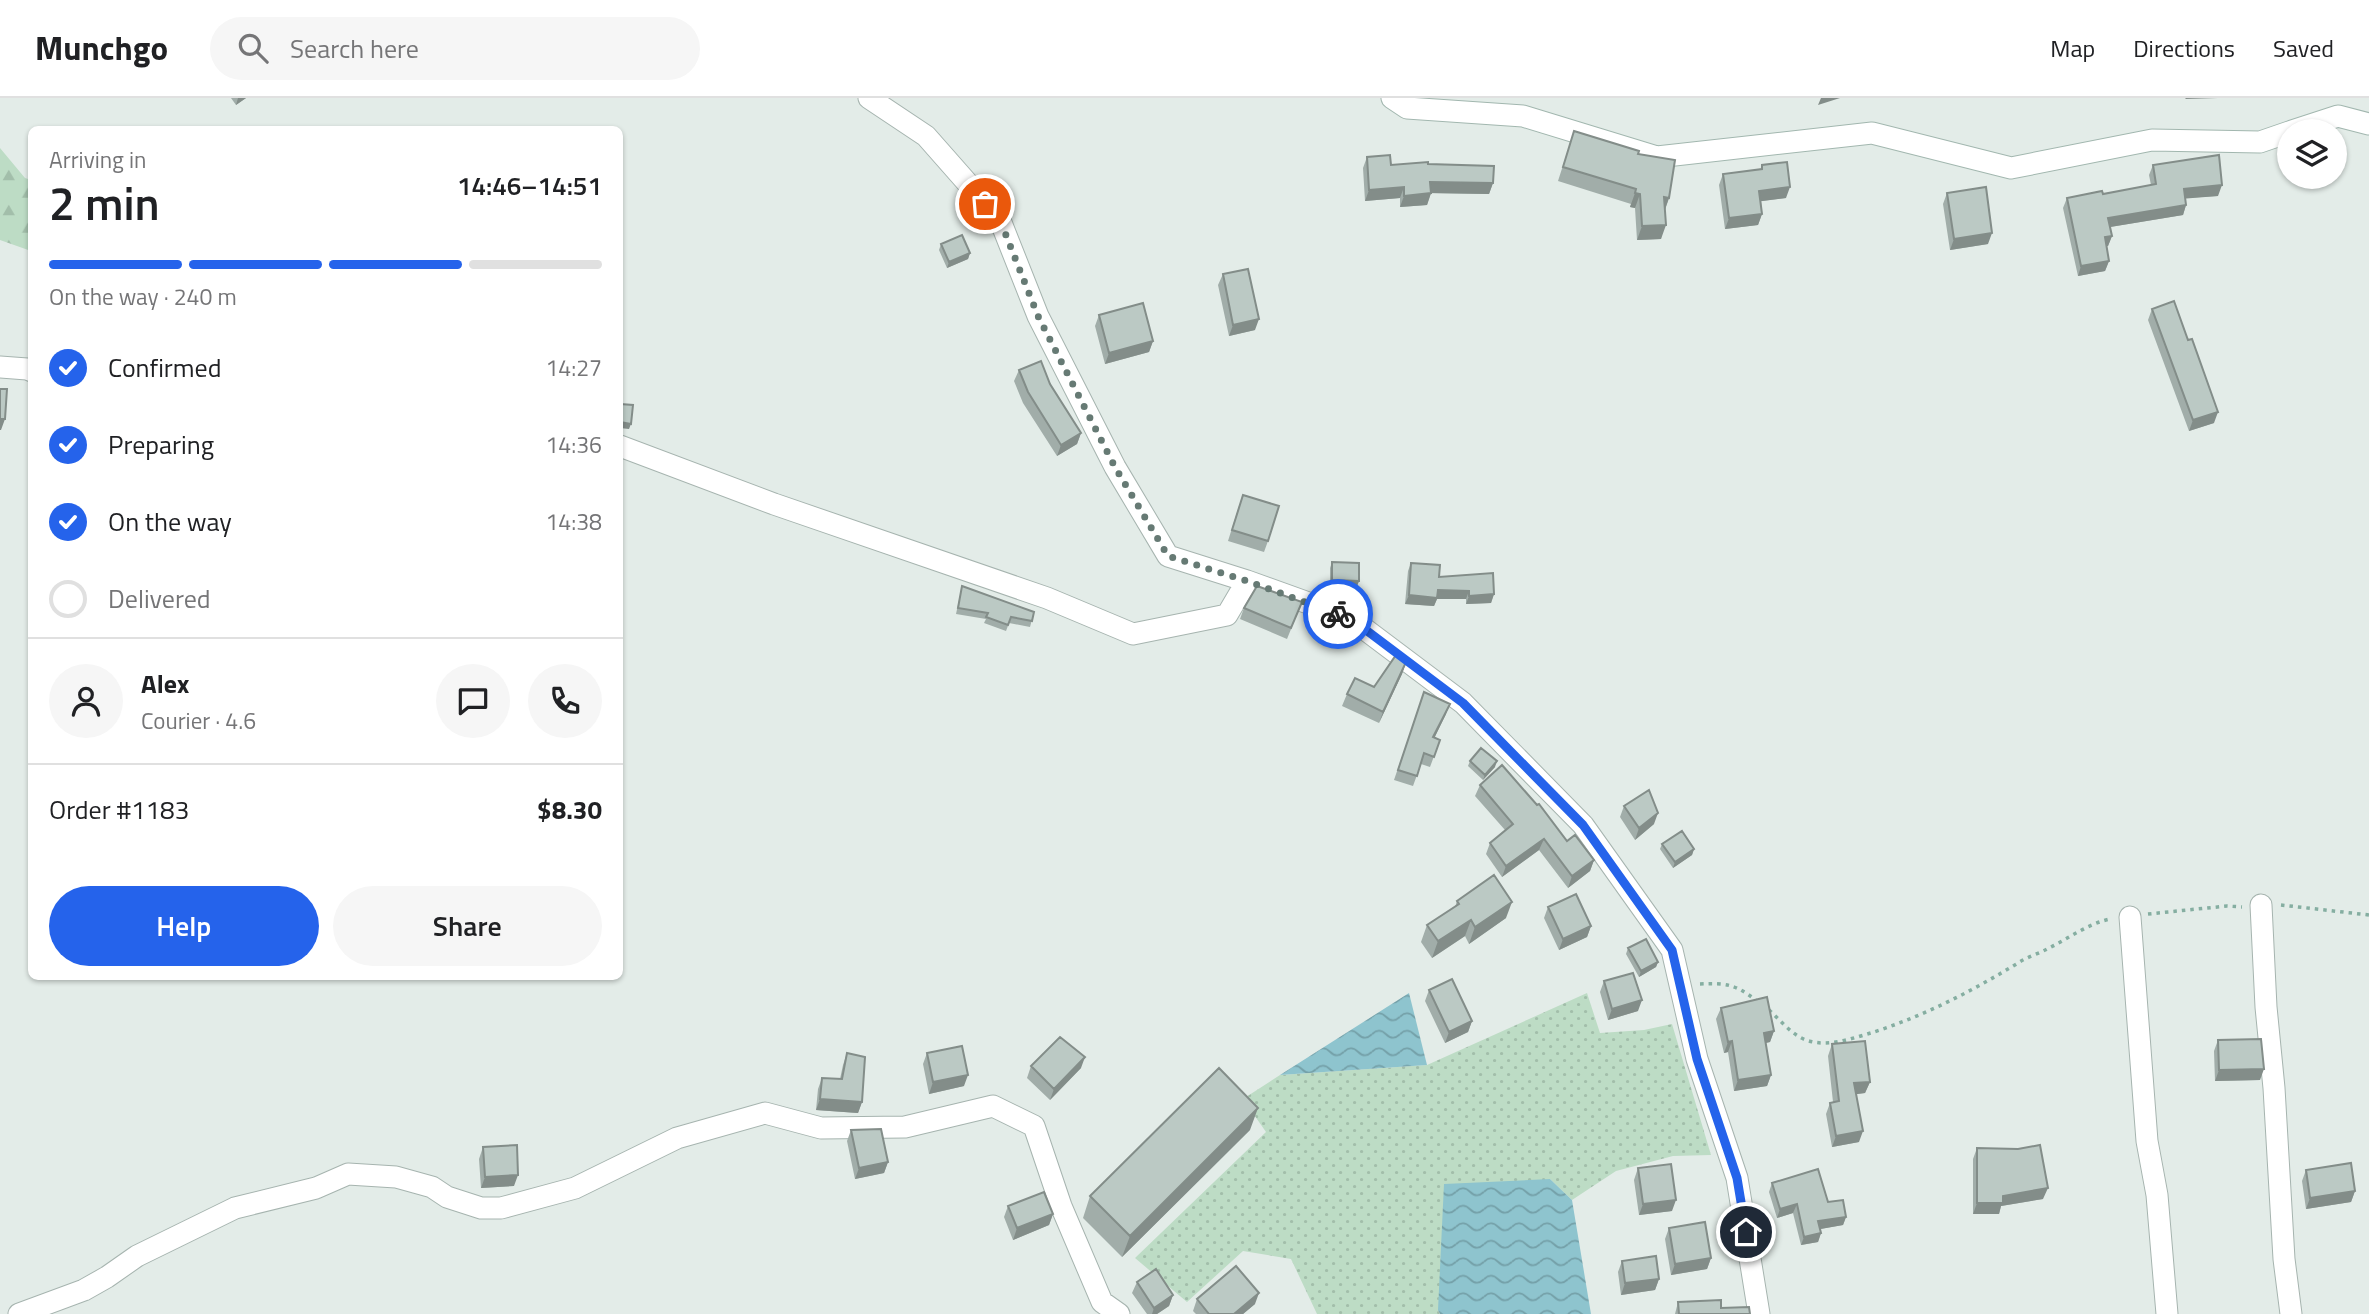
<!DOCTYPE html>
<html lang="en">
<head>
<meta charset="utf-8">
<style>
	:root { --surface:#fff; --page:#f6f6f6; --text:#202124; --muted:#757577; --line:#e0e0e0; --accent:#2563eb }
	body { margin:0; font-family:"Titillium Web",sans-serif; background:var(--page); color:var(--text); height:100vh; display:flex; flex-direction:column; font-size:26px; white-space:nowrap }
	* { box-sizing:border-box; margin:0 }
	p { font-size:23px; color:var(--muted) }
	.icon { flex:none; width:38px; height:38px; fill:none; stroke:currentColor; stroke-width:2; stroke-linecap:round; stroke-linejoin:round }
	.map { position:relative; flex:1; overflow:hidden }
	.drawer { position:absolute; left:28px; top:28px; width:595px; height:854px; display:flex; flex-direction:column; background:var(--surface); border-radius:10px; box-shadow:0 2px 5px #0004 }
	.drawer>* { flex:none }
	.tools { position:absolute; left:2277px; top:21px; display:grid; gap:14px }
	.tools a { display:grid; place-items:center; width:70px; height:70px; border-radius:50%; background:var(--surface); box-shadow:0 2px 5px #0004; font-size:35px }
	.pin { position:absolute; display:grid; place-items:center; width:60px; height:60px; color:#fff; margin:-30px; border:4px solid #fff; border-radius:50%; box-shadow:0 2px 7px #0007 }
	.courier { position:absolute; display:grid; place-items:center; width:70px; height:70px; margin:-35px; border:5px solid #2563eb; border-radius:50%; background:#fff; color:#222; box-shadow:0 2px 9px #0007 }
	.overview em { font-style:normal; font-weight:600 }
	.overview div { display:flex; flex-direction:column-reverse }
	.overview { display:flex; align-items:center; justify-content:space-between; height:119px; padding:0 21px }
	h1 { font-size:46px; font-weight:600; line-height:52px }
	.bar { display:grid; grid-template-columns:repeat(4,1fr); gap:10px 7px; align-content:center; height:84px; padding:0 21px }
	.bar i { height:9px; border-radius:5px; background:var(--line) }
	.bar .selected { background:var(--accent) }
	.bar p { grid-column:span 4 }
	.line { display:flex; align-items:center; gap:18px; padding:0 21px; border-top:2px solid var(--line) }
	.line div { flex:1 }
	.round { display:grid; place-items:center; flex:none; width:74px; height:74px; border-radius:37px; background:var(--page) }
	ol { padding:0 21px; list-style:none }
	li { display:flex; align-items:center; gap:21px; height:77px }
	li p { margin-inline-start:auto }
	li .icon { padding:7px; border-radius:50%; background:var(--accent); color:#fff; stroke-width:4 }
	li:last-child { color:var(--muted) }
	li i { width:38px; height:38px; border:4px solid var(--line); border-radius:50% }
	.cta { display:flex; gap:14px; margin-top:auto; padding:14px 21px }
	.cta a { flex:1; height:80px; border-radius:42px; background:var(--accent); color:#fff; font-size:28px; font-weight:600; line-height:80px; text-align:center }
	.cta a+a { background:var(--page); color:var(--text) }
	header { display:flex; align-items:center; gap:42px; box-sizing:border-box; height:98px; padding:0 35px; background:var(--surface); border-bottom:2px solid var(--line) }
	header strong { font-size:33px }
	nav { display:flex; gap:38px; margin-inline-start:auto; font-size:24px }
	.search { width:490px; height:63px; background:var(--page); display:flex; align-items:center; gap:18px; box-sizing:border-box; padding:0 24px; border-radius:38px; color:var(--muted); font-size:26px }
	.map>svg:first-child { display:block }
	.grass { fill:url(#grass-dots) }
	.forest { fill:url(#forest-firs) }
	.water { fill:url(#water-waves) }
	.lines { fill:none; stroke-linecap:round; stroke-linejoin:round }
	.street-casing { stroke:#a6b4af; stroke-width:23 }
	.secondary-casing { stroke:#a2b7af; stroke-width:23 }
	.path { stroke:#85aea1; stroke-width:3.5; stroke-dasharray:3.5 5; stroke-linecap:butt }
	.street { stroke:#fff; stroke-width:21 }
	.secondary { stroke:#fff; stroke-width:21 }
	.wall { fill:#a1ada9 }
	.shaded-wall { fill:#838d89 }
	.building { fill:#bbc9c4; stroke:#838d89; stroke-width:2 }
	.done { stroke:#667a74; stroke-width:7; stroke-dasharray:0 12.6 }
	.route { stroke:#2563eb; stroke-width:9 }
</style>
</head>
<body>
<header>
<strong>Munchgo</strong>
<div class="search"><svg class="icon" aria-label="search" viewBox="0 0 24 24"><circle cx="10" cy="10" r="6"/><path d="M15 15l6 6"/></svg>Search here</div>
<nav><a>Map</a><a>Directions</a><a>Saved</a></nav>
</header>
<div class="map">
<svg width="2369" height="1216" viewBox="0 0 2369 1216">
	<defs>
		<pattern id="grass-dots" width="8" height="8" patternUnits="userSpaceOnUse" patternTransform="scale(1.75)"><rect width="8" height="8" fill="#bddcc5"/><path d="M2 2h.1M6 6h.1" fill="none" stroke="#a2beaa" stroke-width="1.8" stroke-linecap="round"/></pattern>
		<pattern id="forest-firs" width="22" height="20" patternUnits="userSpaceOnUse" patternTransform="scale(1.75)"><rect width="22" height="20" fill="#bddcc5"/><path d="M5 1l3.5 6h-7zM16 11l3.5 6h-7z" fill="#a2beaa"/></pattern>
		<pattern id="water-waves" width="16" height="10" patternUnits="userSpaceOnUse" patternTransform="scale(1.75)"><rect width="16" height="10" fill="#8ec4ce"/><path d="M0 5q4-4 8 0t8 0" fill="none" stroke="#74a0a8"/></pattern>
	</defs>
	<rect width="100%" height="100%" fill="#e3ece8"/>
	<path class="grass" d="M1587 895 1600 935 1644 932 1672 926 1711 1057 1673 1058 1616 1073 1572 1102 1550 1081 1438 1212 1440 1216H1317L1291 1161 1243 1153 1187 1204 1135 1160 1266 1034 1243 1001 1280 977 1427 967Z"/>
	<path class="forest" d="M0 50 25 80 31 82V153L0 142Z"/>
	<path class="water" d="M1409 895 1427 967 1280 977Z
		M1550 1081 1572 1102 1591 1216H1440L1438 1212 1444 1086Z"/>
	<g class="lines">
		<g class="street-casing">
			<path id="street" d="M869 0 926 38 1000 122 1038 218 1115 369 1168 458 1247 483 1350 520 1463 605 1583 727 1672 852 1697 961 1737 1080 1759 1216
				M0 269 27 271 32 273
				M620 348 774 406 1047 500 1133 536 1227 517 1247 483
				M2261 807 2266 909 2274 990 2284 1161 2291 1216
				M2130 819 2147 1043 2157 1097 2167 1216
				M19 1216 84 1192 107 1179 137 1158 235 1110 316 1090 348 1076 396 1079 432 1089 447 1099 481 1110H501L575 1090 677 1040 765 1015 821 1030 905 1029 993 1008 1034 1028 1061 1108 1102 1204 1119 1216"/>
		</g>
		<g class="secondary-casing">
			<path id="secondary" d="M1392 0 1407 10 1523 18 1657 59 1872 35 2011 70 2152 42 2260 44 2289 34
				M2292 33 2338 18 2369 26"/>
		</g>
		<path class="path" d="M2281 807 2369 817
			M2148 816 2227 808 2242 809
			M1700 886C1727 885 1735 886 1757 903
			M1769 912C1780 922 1792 937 1806 942 1828 950 1853 940 1874 934 1926 917 1972 893 2018 865 2027 859 2038 856 2047 851 2068 841 2087 826 2110 821"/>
		<use href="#street" class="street"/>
		<use href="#secondary" class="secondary"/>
	</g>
	<path class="wall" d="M231 0H246L236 7Z
		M1574 33 1638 56 1669 100 1665 112 1661 141 1637 142 1635 110 1630 109 1631 106 1558 83Z
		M1367 59 1391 67 1428 66 1493 85 1489 96 1431 95 1427 107 1400 109V100L1365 103 1363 70Z
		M1762 67 1786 100 1761 103 1762 116 1758 127 1725 131 1719 87 1723 76 1760 72Z
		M2153 67 2218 98 2185 100 2186 107 2183 117 2110 129 2112 138 2108 148H2106L2109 163 2105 173 2078 178 2063 110 2067 100 2103 96 2151 87 2149 77Z
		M1947 95 1988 146 1950 152 1943 106Z
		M941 146 970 155 968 161 947 170 939 152Z
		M1223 176 1255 232 1229 238 1218 187Z
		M2152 211 2214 325 2189 333 2148 222Z
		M1099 217 1153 243 1149 254 1105 266 1095 228Z
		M1019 272 1050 286 1081 335 1077 346 1057 358 1023 305 1014 283Z
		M1239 408 1268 443 1264 454 1228 443Z
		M1332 464 1359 483 1357 488H1330V470Z
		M1411 465 1439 479 1494 496 1491 505 1466 506V501H1437L1434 508 1405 506 1408 473Z
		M962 488 1034 514 1030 529 1009 525 1006 533 984 525 986 521 956 516Z
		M1302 504 1287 541 1240 521 1244 510Z
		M1406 564 1402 576 1379 625 1342 608 1347 596 1374 589Z
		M1424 594 1446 616 1434 640 1440 642 1430 669 1421 666 1413 688 1394 682Z
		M1470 663 1495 669 1483 682 1468 668Z
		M1480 687 1567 743 1594 762 1590 773 1568 790 1539 752 1502 779 1486 756 1490 745 1505 732 1475 698Z
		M1624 708 1654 726 1635 742 1620 719Z
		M1662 746 1694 751 1692 757 1673 770 1660 751Z
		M1457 803 1506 820 1469 846 1465 838 1432 860 1421 844 1427 827 1455 809Z
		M1548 809 1591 828 1587 839 1559 852 1544 820Z
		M1628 850 1658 864 1656 869 1639 879 1626 856Z
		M1604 883 1638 913 1608 922 1600 894Z
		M1429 892 1472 923 1468 934 1445 945 1425 903Z
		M1721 910 1774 933 1770 944 1766 945 1771 977 1767 988 1734 993 1728 954 1724 955 1716 921Z
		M2218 942 2260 982 2215 983 2214 953Z
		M1832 946 1870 984 1865 995 1856 996 1859 1044 1832 1049 1826 1016 1830 1005 1833 1004 1828 958Z
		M847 955 862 1004 858 1015 816 1012 818 991 822 980 840 981 843 967Z
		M927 955 964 988 929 996 923 966Z
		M1031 968 1081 970 1050 1002 1027 980Z
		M851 1032 888 1064 884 1075 855 1081 847 1043Z
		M1250 1032 1122 1159 1083 1120 1090 1098Z
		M483 1049 514 1088 481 1090 479 1061Z
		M1977 1050 2043 1101 2001 1108 1999 1116H1973V1061Z
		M1638 1070 1672 1113 1639 1117 1634 1082Z
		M2306 1072 2355 1093 2351 1104 2306 1111 2302 1083Z
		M1772 1085 1846 1119 1843 1127 1820 1131 1821 1135 1818 1144 1801 1147 1793 1115 1777 1120 1769 1094Z
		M1008 1108 1053 1116 1049 1127 1013 1142 1004 1119Z
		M1669 1130 1711 1160 1707 1171 1671 1177 1665 1141Z
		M1622 1163 1659 1181 1655 1192 1621 1197 1618 1174Z
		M1137 1184 1173 1197 1169 1208 1157 1216H1147L1132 1195Z
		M1197 1201 1255 1206 1243 1216H1196L1193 1213Z
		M1678 1204 1721 1210 1750 1216H1675Z"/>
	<path class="shaded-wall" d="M238 0H246L236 7Z
		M1821 0H1840L1818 7Z
		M2186 0H2218L2185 1Z
		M1430 84 1493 85 1489 96 1426 95Z
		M2222 87 2218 98 2180 101 2184 91Z
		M1404 89 1400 100 1365 103 1369 92Z
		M1790 89 1786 100 1755 104 1759 93Z
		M1431 95 1427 107 1400 109 1404 98Z
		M1635 95 1640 96 1635 110 1630 109Z
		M1664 99 1669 100 1664 114Z
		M2186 107 2183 117 2104 130 2108 120Z
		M1762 116 1758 127 1725 131 1729 120Z
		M1666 127 1661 141 1637 142 1642 128Z
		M1992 135 1988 146 1950 152 1954 141Z
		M2112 138 2108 148 2101 149 2105 139Z
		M970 155 968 161 947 170 949 164Z
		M2109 163 2105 173 2078 178 2081 168Z
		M1259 221 1255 232 1229 238 1233 227Z
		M1153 243 1149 254 1105 266 1109 255Z
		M2218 314 2214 325 2189 333 2193 322Z
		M0 321H5L1 332H0Z
		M620 324 631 326 629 331 620 330Z
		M1081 335 1077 346 1057 358 1061 347Z
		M1332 482 1359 483 1357 488H1330Z
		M1438 492 1469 493 1466 501H1437L1434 508 1405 506 1409 497Z
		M1494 496 1491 505 1466 506 1469 498Z
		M1406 564 1402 576 1379 625 1383 614Z
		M1450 606 1446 616 1430 649 1433 639Z
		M1497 663 1495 669 1483 682 1485 677Z
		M1658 715 1654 726 1635 742 1639 730Z
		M1544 741 1539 752 1502 779 1506 768Z
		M1694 751 1692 757 1673 770 1675 764Z
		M1594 762 1590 773 1568 790 1572 778Z
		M1512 804 1506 820 1469 846 1475 829Z
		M1471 822 1465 838 1432 860 1438 843Z
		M1591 828 1587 839 1559 852 1563 841Z
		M1658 864 1656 869 1639 879 1641 873Z
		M1642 902 1638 913 1608 922 1612 911Z
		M1472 923 1468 934 1445 945 1449 934Z
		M1774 933 1770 944 1760 946 1764 935Z
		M1732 943 1728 954 1724 955 1728 944Z
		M1085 959 1081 970 1050 1002 1054 991Z
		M2264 971 2260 982 2215 983 2219 972Z
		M968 977 964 988 929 996 933 984Z
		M1771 977 1767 988 1734 993 1738 982Z
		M1870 984 1865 995 1850 997 1854 985Z
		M820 1001 862 1004 858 1015 816 1012Z
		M1258 1010 1250 1032 1122 1159 1130 1138Z
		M1863 1033 1859 1044 1832 1049 1836 1038Z
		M888 1064 884 1075 855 1081 859 1070Z
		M518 1077 514 1088 481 1090 485 1079Z
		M2048 1090 2043 1101 2001 1108 1999 1116H1973L1977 1105 2003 1098Z
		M2355 1093 2351 1104 2306 1111 2310 1100Z
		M1676 1102 1672 1113 1639 1117 1643 1106Z
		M1797 1106 1793 1115 1777 1120 1780 1111Z
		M1053 1116 1049 1127 1013 1142 1017 1130Z
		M1846 1119 1843 1127 1815 1132 1818 1123Z
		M1821 1135 1818 1144 1801 1147 1804 1139Z
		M1711 1160 1707 1171 1671 1177 1675 1166Z
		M1659 1181 1655 1192 1621 1197 1625 1185Z
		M1259 1195 1255 1206 1243 1216H1234Z
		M1173 1197 1169 1208 1157 1216H1152L1154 1210Z"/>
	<path class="building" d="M1574 33 1639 53 1638 56 1675 62 1669 100 1664 99 1666 127 1642 128 1640 96 1635 95 1636 91 1563 69Z
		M1390 57 1391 67 1428 64V66L1494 68 1493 85 1430 84 1431 95 1404 98V89L1369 92 1367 59Z
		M2219 57 2222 87 2184 91 2186 107 2108 120 2112 138 2105 139 2109 163 2081 168 2067 100 2102 93 2103 96 2156 86 2153 67Z
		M1787 64 1790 89 1759 93 1762 116 1729 120 1723 76 1762 71V67Z
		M1986 89 1992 135 1954 141 1947 95Z
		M962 137 970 155 949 164 941 146Z
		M1248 171 1259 221 1233 227 1223 176Z
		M2174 203 2188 242 2192 241 2218 314 2193 322 2152 211Z
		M1143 205 1153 243 1109 255 1099 217Z
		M1041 263 1050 286 1081 335 1061 347 1028 294 1019 272Z
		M0 291H7L5 321H0Z
		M620 306 633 307 631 326 620 324Z
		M1243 397 1279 408 1268 443 1232 432Z
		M1332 464 1359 465V483L1332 482Z
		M1411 465 1440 467 1439 479 1493 475 1494 496 1469 498V493L1438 492 1437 500 1409 497Z
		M962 488 1034 514 1032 523 1011 519 1008 527 986 519 988 515 958 510Z
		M1257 488 1302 504 1291 530 1244 510Z
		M1396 557 1406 564 1383 614 1347 596 1355 580 1374 589Z
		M1424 594 1450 606 1433 639 1440 642 1434 659 1424 655 1417 678 1398 672Z
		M1481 650 1497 663 1485 677 1470 663Z
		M1502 667 1537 707 1539 706 1567 743 1575 737 1594 762 1572 778 1544 741 1506 768 1490 745 1513 726 1480 687Z
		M1649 692 1658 715 1639 730 1624 708Z
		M1682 733 1694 751 1675 764 1662 746Z
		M1494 777 1512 804 1475 829 1471 822 1438 843 1427 827 1459 806 1457 803Z
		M1576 796 1591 828 1563 841 1548 809Z
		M1646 841 1658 864 1641 873 1628 850Z
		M1633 875 1642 902 1612 911 1604 883Z
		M1452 881 1472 923 1449 934 1429 892Z
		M1767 899 1774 933 1764 935 1771 977 1738 982 1732 943 1728 944 1721 910Z
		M1060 939 1085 959 1054 991 1031 968Z
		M2261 941 2264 971 2219 972 2218 942Z
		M1865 943 1870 984 1854 985 1863 1033 1836 1038 1830 1005 1839 1003 1832 946Z
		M962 948 968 977 933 984 927 955Z
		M847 955 865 959 862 1004 820 1001 822 980 842 981Z
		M1219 970 1258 1010 1130 1138 1090 1098Z
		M881 1031 888 1064 859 1070 851 1032Z
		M517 1047 518 1077 485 1079 483 1049Z
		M2040 1047 2048 1090 2003 1098V1105H1977V1050L2018 1051Z
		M2351 1065 2355 1093 2310 1100 2306 1072Z
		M1671 1066 1676 1102 1643 1106 1638 1070Z
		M1818 1071 1828 1104 1843 1102 1846 1119 1818 1123 1821 1135 1804 1139 1797 1106 1780 1111 1772 1085Z
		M1044 1094 1053 1116 1017 1130 1008 1108Z
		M1705 1124 1711 1160 1675 1166 1669 1130Z
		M1656 1158 1659 1181 1625 1185 1622 1163Z
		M1236 1168 1259 1195 1234 1216H1209L1197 1201Z
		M1156 1171 1173 1197 1154 1210 1137 1184Z
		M1721 1202V1210L1749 1209 1750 1216H1679L1678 1204Z"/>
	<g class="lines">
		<path class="done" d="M985 106 1000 122 1038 218 1115 369 1168 458 1247 483 1338 516"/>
		<path class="route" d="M1338 516 1350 520 1463 605 1583 727 1672 852 1697 961 1737 1080 1746 1134"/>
	</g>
</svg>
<div class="tools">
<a><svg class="icon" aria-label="layers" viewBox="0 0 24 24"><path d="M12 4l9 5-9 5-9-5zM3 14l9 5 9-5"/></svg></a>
</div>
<div class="pin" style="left:985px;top:106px;background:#ea580c"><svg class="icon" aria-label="bag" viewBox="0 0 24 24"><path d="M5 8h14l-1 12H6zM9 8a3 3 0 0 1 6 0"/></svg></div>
<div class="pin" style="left:1746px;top:1134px;background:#1f2937"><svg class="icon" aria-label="home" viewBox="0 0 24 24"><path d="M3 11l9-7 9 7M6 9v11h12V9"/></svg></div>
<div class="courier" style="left:1338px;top:516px"><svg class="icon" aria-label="bike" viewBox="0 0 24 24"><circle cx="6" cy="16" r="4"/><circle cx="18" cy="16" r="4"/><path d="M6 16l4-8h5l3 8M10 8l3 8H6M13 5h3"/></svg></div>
<section class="drawer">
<div class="overview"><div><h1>2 min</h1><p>Arriving in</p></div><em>14:46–14:51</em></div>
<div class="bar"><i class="selected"></i><i class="selected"></i><i class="selected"></i><i></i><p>On the way · 240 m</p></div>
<ol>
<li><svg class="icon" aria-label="check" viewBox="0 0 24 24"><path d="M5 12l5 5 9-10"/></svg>Confirmed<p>14:27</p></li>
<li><svg class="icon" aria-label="check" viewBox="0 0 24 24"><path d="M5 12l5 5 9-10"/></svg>Preparing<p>14:36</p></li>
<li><svg class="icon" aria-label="check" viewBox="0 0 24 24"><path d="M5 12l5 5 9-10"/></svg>On the way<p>14:38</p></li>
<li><i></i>Delivered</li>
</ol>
<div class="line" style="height:126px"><a class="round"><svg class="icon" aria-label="person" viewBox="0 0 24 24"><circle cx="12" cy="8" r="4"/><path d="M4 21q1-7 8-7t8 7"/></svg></a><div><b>Alex</b><p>Courier · 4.6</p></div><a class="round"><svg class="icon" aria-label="chat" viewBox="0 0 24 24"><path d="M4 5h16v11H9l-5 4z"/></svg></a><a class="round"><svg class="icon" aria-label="phone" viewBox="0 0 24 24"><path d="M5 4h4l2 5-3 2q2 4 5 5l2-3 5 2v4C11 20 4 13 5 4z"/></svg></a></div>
<div class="line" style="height:91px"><div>Order #1183</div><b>$8.30</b></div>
<div class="cta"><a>Help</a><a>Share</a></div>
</section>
</div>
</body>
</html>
